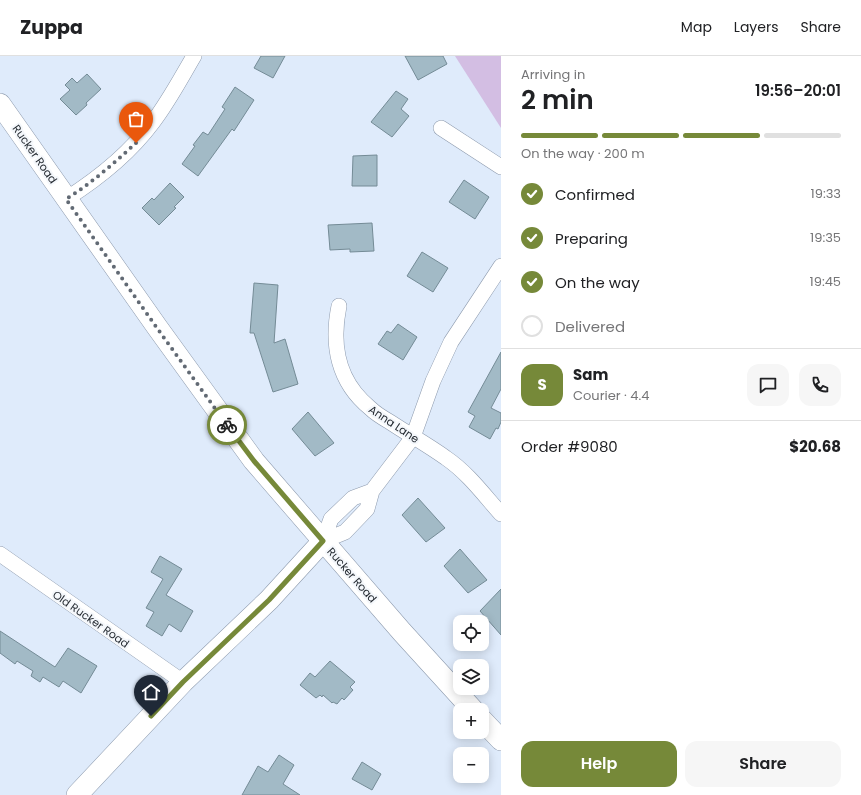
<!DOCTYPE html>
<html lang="en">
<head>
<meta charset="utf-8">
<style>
	:root { --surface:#fff; --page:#f6f6f6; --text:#202124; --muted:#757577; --line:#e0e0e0; --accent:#768939 }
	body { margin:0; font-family:Poppins,sans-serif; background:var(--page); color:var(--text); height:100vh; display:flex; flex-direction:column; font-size:15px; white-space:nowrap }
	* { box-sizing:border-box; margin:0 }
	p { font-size:13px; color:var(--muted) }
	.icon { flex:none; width:22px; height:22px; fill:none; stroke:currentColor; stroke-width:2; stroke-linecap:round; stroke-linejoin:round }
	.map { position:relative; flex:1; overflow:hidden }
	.details { display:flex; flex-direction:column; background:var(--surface); width:360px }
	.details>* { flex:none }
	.fabs { position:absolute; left:453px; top:559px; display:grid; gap:8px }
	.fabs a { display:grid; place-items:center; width:36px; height:36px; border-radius:8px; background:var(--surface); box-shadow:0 2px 10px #0003; font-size:20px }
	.pin { position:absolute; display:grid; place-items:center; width:34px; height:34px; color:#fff; margin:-41px -17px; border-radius:50% 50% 50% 0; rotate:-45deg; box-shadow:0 0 4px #0007 }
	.pin .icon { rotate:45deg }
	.courier { position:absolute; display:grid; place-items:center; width:40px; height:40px; margin:-20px; border:3px solid #768939; border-radius:50%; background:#fff; color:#222; box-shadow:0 1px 5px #0007 }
	.headline em { font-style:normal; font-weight:600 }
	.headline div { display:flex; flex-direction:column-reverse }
	.headline { display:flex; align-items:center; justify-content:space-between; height:68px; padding:0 20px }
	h1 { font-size:26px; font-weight:600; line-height:30px }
	.bar { display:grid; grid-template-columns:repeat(4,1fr); gap:6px 4px; align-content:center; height:48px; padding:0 20px }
	.bar i { height:5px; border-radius:3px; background:var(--line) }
	.bar .active { background:var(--accent) }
	.bar p { grid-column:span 4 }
	.line { display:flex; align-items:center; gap:10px; padding:0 20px; border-top:1px solid var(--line) }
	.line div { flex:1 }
	.round { display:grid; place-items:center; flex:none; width:42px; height:42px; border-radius:12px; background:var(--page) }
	ol { padding:0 20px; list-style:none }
	li { display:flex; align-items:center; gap:12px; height:44px }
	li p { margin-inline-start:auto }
	li .icon { padding:4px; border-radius:50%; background:var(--accent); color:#fff; stroke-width:4 }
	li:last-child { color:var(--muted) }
	li i { width:22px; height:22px; border:2px solid var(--line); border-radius:50% }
	.action { display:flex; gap:8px; margin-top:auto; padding:8px 20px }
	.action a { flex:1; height:46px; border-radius:12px; background:var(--accent); color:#fff; font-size:16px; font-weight:600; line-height:46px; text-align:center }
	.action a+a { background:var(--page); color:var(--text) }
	header { display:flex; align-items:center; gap:24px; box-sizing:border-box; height:56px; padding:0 20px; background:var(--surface); border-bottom:1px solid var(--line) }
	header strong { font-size:19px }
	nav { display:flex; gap:22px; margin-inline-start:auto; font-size:14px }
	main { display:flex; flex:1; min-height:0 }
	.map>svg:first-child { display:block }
	.green { fill:#d3bee3 }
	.building { fill:#a2bac6; stroke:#748b96 }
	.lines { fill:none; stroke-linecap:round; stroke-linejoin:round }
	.street-casing { stroke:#8d9aad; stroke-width:16 }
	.secondary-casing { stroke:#8d9aad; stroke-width:22 }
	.street { stroke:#fff; stroke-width:15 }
	.secondary { stroke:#fff; stroke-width:21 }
	.done { stroke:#626a74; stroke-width:4; stroke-dasharray:0 7.2 }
	.route { stroke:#768939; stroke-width:5 }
	.labels { text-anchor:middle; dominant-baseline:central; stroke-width:4; stroke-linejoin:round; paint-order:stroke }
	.street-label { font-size:11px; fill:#1f252c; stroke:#f4f7fb }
</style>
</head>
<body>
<header>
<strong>Zuppa</strong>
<nav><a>Map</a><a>Layers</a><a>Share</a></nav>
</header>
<main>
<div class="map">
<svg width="501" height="739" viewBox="0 0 501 739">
	<rect width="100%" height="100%" fill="#dfebfb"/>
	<path class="green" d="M455 0H501V72Z"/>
	<path class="building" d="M261 0H285L273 22 254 12Z
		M405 0H443L447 8 418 24Z
		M87 18 101 33 86 47 87 49 76 59 60 43 70 34 65 29 72 22 77 27Z
		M235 31 254 44 234 75 232 73 198 120 182 108 195 90 193 89 203 76 208 79 225 53 222 51Z
		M396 35 408 43 401 53 409 60 392 81 371 66Z
		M377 99V130H352L353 100Z
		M464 124 489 141 475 163 449 146Z
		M170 127 184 141 174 151 176 152 159 169 142 152 152 142 154 144Z
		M372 167 374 195 350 196V193L330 194 328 169Z
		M422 196 448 212 433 236 407 220Z
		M254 227 278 229 274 287 285 283 298 328 273 336 254 277H250Z
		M398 268 417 281 403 304 378 288 387 275 391 277Z
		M501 296V333L491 352 501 357V366L498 373 496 372 490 383 469 371 475 360 468 356Z
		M308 356 334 387 315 400 292 373Z
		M418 442 445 472 426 486 402 459Z
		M460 493 487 524 468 537 444 510Z
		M160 500 182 513 166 539 193 555 181 576 169 568 162 580 146 570 154 556 146 552 163 523 151 516Z
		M501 533V579L480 555Z
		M0 575 55 611 68 592 97 610 81 637 63 625 59 631 43 621 40 626 31 620 33 615 17 605 15 608 0 597Z
		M330 605 355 626 350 631 353 634 344 644 342 642 337 648 333 646 332 647 323 639 322 641 320 639 316 642 300 629 310 617 315 621Z
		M279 699 294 709 283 728 300 739H242L258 710 268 716Z
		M362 706 381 718 372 734 352 723Z"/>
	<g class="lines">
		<g class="street-casing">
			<path id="street" d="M441 72 501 111
				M66 143C99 122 130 97 153 66 169 45 181 22 194 0
				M339 250C331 289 338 326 370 352 376 358 383 362 390 366 408 378 428 389 446 402 468 417 484 439 501 458
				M323 485 345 476 367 453 372 435 413 381 433 325 451 286 501 210
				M323 485 331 463 353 442 372 435
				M0 498 183 626"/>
		</g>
		<g class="secondary-casing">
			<path id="secondary" d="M0 48 157 271 254 405 402 576 473 654
				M482 664 501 684
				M77 739 183 626 269 544 323 485"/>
		</g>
		<use href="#street" class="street"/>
		<use href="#secondary" class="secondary"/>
	</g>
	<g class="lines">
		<path class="done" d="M136 87C114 107 92 127 66 143L157 272 227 369"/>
		<path class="route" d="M151 660 183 626 269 544 323 485 254 405 227 369"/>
	</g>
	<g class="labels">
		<g class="street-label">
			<text transform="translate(35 98) rotate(55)">Rucker Road</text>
			<text transform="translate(394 368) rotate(34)">Anna Lane</text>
			<text transform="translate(352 519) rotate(49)">Rucker Road</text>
			<text transform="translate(91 563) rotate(35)">Old Rucker Road</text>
		</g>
	</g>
</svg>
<div class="fabs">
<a><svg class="icon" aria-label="locate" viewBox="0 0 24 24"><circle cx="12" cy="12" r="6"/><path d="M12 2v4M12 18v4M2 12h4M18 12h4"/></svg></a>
<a><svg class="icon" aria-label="layers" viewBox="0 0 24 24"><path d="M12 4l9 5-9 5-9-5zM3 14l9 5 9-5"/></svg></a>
<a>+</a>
<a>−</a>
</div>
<div class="pin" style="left:136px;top:87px;background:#ea580c"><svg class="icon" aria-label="bag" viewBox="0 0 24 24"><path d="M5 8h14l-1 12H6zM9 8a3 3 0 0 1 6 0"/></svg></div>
<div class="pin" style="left:151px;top:660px;background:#1f2937"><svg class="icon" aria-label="home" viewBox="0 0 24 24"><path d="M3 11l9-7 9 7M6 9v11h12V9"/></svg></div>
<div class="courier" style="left:227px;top:369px"><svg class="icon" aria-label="bike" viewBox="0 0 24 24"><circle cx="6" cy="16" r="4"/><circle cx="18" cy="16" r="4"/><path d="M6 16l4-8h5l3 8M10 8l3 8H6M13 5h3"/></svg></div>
</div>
<section class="details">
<div class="headline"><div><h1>2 min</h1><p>Arriving in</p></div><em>19:56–20:01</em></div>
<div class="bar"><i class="active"></i><i class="active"></i><i class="active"></i><i></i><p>On the way · 200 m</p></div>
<ol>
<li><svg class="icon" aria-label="check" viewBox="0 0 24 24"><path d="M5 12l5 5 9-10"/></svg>Confirmed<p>19:33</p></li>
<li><svg class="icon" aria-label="check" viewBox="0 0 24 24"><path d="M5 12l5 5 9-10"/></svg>Preparing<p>19:35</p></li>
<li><svg class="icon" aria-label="check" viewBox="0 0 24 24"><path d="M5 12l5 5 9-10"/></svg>On the way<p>19:45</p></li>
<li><i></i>Delivered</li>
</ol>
<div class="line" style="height:72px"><b class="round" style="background:var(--accent);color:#fff">S</b><div><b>Sam</b><p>Courier · 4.4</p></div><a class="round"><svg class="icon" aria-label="chat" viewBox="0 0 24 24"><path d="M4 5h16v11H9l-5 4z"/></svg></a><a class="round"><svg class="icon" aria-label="phone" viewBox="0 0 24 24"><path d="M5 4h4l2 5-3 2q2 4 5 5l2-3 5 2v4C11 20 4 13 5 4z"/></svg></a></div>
<div class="line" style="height:52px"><div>Order #9080</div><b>$20.68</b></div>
<div class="action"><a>Help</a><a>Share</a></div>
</section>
</main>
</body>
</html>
